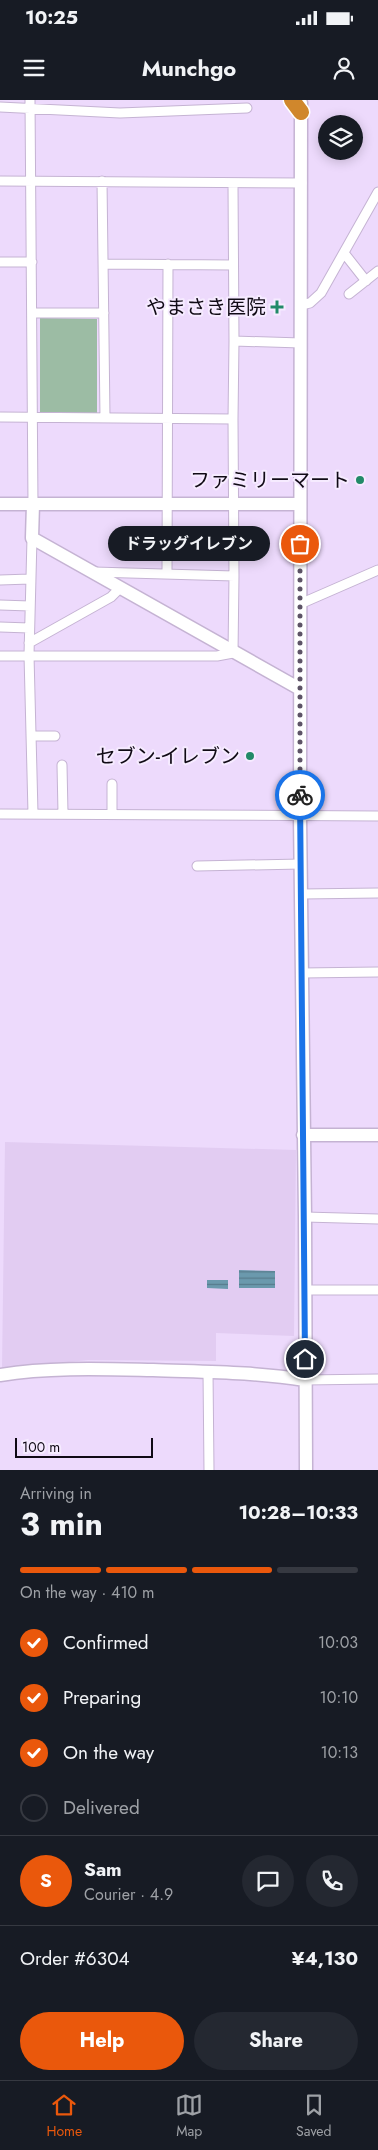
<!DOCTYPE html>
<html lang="en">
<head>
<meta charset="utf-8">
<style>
	:root { --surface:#171b24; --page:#242831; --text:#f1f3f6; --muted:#9ea1a6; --line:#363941; --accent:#ea580c }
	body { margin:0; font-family:Jost,"Noto Sans JP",sans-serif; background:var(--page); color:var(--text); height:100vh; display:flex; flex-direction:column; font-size:19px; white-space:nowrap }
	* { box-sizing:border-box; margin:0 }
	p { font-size:16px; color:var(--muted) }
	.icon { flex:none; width:28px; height:28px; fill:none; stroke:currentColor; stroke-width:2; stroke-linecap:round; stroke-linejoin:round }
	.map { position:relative; height:1370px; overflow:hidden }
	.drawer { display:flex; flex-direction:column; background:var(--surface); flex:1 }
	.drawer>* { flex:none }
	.fabs { position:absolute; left:318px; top:15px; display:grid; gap:10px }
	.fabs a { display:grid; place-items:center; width:45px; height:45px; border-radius:50%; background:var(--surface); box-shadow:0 2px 12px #0003; font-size:25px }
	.scale { position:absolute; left:15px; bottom:12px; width:138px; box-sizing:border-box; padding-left:5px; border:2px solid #100a15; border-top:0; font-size:14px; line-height:18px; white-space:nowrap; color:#100a15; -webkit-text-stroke:4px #f6ebff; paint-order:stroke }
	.pin { position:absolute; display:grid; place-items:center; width:42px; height:42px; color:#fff; margin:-21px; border:2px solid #fff; border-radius:50%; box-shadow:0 1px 5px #0007 }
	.courier { position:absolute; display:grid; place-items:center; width:50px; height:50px; margin:-25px; border:4px solid #1a73e8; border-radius:50%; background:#fff; color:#222; box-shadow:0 1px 6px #0007 }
	.bubble { position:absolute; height:35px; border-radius:18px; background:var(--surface); box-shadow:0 2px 12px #0003; font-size:16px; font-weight:700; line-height:35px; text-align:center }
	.head em { font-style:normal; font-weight:700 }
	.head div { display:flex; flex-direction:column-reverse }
	.head { display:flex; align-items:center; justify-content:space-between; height:85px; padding:0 20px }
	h1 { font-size:32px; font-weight:700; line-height:38px }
	.bar { display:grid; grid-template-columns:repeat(4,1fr); gap:8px 5px; align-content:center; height:60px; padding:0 20px }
	.bar i { height:6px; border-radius:4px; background:var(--line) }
	.bar .active { background:var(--accent) }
	.bar p { grid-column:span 4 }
	.line { display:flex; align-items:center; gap:12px; padding:0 20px; border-top:1px solid var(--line) }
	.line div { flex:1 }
	.round { display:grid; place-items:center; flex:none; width:52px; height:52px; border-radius:26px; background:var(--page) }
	ol { padding:0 20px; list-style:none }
	li { display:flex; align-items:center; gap:15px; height:55px }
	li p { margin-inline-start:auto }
	li .icon { padding:5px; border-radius:50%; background:var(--accent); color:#fff; stroke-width:4 }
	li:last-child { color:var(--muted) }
	li i { width:28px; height:28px; border:2px solid var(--line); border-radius:50% }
	.cta { display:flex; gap:10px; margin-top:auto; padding:10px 20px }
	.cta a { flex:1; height:58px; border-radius:30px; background:var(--accent); color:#fff; font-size:20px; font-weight:700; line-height:58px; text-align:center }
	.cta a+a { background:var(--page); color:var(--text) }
	.status { display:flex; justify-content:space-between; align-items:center; height:35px; padding:0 25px; background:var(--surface); direction:ltr }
	.status svg { height:14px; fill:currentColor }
	header { display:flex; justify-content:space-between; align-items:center; height:65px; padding:0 20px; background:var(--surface); font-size:22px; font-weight:700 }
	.tabs { display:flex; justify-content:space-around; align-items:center; height:70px; border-top:1px solid var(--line); background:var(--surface); font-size:14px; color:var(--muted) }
	.tabs a { display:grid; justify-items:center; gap:2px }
	.tabs .active { color:var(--accent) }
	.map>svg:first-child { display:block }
	.built { fill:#e2ccf2 }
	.park { fill:#9cbca4 }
	.water { fill:url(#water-rules) }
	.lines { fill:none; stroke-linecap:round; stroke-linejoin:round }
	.street-casing { stroke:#c5b3d3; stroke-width:11 }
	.secondary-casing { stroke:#c5b3d3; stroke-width:15 }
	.highway-casing { stroke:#fff; stroke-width:19 }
	.street { stroke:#fff; stroke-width:9 }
	.secondary { stroke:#fff; stroke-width:12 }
	.highway { stroke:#d0872c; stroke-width:16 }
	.done { stroke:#5d5366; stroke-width:5; stroke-dasharray:0 9 }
	.route { stroke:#1a73e8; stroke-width:6 }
	.poi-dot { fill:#218a68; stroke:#f6ebff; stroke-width:2 }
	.labels { text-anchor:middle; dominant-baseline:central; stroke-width:4; stroke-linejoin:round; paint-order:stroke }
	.poi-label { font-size:20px; fill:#100a15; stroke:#f6ebff; text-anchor:end }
</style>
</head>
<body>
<div class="status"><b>10:25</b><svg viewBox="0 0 49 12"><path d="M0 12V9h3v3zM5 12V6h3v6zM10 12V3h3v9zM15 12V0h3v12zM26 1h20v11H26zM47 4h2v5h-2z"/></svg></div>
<header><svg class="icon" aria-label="menu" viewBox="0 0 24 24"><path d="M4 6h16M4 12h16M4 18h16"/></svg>Munchgo<svg class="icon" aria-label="person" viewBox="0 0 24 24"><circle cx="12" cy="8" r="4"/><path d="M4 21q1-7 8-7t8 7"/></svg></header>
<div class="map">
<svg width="378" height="1370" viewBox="0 0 378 1370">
	<defs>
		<pattern id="water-rules" width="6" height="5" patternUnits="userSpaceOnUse" patternTransform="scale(1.25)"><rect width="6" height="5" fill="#6b99ad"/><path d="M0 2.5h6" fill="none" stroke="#577b8c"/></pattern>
	</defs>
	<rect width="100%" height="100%" fill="#eddafc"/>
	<path class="built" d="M5 1042 296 1050 294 1236 216 1233V1261L88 1260 2 1269Z"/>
	<path class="park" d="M40 218 97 219V313H40Z"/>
	<path class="water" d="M239 1170 275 1171V1188H239Z
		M207 1180H228V1189L207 1188Z"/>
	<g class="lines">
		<g class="street-casing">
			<path id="street" d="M30 0 33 404
				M0 7 120 13 247 8
				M0 81 302 83
				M102 81 105 317
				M344 153 366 181
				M0 162H32
				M104 164 233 165
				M349 194 378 171
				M301 205 310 203 321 193 378 92
				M32 213H104
				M234 241 301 243
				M0 317 233 319 234 476 233 553 217 556H0
				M233 319 234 241 233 84
				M32 438 29 555 33 713
				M94 472 234 476
				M167 474 168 164
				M0 480 30 479
				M300 504 378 470
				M0 505 30 506
				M0 527 29 528
				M29 543 111 497 120 488
				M31 636H55
				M62 665 63 713
				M112 684V713
				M0 714 378 716
				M197 766 301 764
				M302 794 378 793
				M302 873 378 872
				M305 1117 378 1119
				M305 1190H378
				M208 1272 209 1370
				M305 1280 378 1279"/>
		</g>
		<g class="secondary-casing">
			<path id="secondary" d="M301 3 300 717 305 1117 306 1370
				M0 404H299
				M33 404 32 438 300 589
				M303 1035H378
				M0 1275C50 1267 103 1269 153 1270 204 1272 255 1272 305 1280"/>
		</g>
		<g class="highway-casing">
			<path id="highway" d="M292 0 301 12"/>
		</g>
		<use href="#street" class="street"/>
		<use href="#secondary" class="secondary"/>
		<use href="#highway" class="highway"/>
	</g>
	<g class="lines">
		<path class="done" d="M300 444V695"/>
		<path class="route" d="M300 695 305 1259"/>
	</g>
	<g class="poi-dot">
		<path d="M274.5 199.5h5v5h5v5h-5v5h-5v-5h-5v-5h5z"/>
		<circle cx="360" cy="380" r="5"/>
		<circle cx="250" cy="656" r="5"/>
	</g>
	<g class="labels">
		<g class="poi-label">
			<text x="266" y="207">やまさき医院</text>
			<text x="350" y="380">ファミリーマート</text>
			<text x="240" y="656">セブン-イレブン</text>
		</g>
	</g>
</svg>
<div class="fabs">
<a><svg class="icon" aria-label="layers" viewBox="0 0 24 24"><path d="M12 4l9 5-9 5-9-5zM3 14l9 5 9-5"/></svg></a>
</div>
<div class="scale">100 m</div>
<div class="pin" style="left:300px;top:444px;background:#ea580c"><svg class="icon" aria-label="bag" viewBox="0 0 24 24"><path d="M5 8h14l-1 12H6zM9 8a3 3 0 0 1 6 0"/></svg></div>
<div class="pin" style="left:305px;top:1259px;background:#1f2937"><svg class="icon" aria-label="home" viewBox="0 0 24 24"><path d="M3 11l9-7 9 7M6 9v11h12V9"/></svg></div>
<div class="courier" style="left:300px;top:695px"><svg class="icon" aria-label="bike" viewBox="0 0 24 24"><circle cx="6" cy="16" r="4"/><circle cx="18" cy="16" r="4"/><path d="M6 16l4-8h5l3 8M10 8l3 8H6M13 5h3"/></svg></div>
<div class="bubble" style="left:108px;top:426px;width:162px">ドラッグイレブン</div>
</div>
<section class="drawer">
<div class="head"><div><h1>3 min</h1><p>Arriving in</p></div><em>10:28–10:33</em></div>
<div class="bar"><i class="active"></i><i class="active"></i><i class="active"></i><i></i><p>On the way · 410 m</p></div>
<ol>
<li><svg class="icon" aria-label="check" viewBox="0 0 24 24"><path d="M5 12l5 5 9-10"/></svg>Confirmed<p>10:03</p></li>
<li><svg class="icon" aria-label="check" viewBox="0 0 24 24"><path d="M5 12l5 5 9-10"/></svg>Preparing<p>10:10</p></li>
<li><svg class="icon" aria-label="check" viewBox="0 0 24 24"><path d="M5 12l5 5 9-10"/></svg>On the way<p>10:13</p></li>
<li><i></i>Delivered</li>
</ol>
<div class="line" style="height:90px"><b class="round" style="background:var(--accent);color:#fff">S</b><div><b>Sam</b><p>Courier · 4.9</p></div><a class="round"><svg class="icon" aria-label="chat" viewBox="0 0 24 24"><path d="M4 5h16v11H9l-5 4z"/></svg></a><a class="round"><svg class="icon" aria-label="phone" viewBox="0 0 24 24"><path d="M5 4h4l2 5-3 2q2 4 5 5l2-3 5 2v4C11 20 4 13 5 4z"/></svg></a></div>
<div class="line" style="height:65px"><div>Order #6304</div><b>¥4,130</b></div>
<div class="cta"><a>Help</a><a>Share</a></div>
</section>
<nav class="tabs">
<a class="active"><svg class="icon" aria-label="home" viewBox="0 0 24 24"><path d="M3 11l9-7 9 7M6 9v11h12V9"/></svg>Home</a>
<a><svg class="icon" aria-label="map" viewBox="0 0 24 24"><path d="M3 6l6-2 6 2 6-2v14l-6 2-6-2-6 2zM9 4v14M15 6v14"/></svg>Map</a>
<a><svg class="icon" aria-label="saved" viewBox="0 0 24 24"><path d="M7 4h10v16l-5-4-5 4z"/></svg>Saved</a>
</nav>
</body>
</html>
